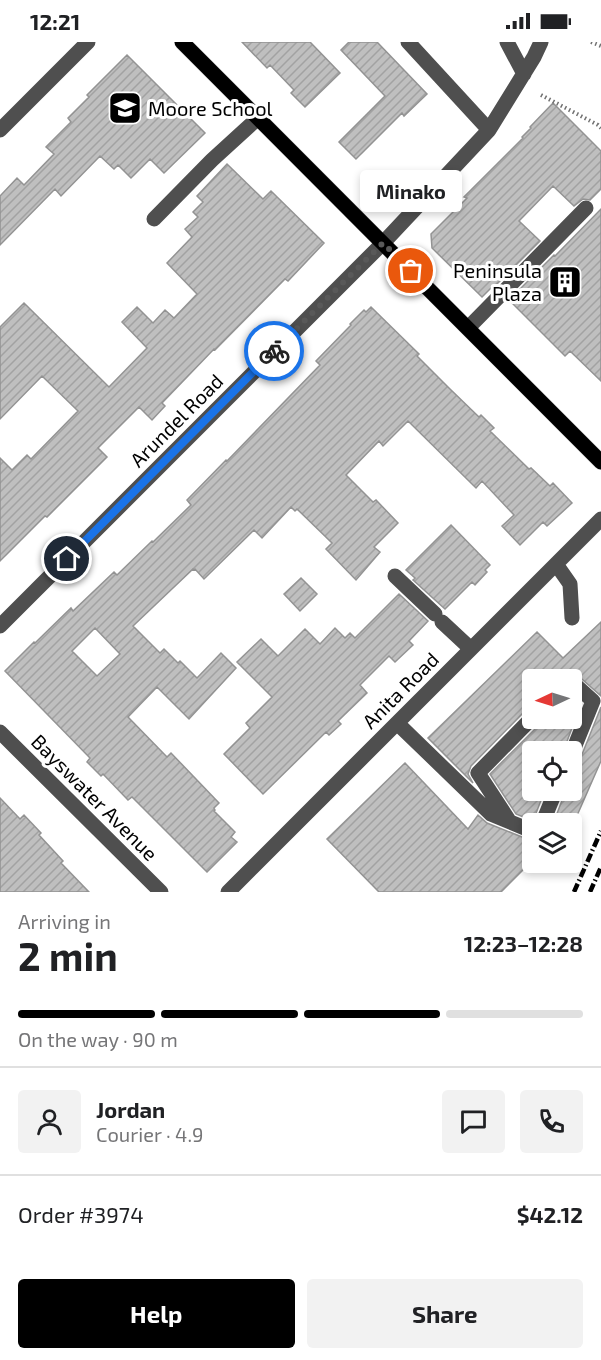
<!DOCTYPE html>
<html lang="en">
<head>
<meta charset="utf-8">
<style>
	:root { --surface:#fff; --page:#f2f2f2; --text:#202124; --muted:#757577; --line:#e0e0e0; --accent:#000 }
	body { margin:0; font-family:"Exo 2",sans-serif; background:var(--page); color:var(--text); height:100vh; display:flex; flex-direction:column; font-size:22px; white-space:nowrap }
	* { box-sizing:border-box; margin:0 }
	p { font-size:20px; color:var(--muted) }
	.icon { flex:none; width:33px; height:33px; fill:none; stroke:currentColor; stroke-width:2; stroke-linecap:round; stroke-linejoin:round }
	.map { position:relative; height:850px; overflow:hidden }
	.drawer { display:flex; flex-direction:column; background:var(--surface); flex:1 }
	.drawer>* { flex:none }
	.needle { width:39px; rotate:266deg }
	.tools { position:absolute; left:522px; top:627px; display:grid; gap:12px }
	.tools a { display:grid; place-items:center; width:60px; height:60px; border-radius:6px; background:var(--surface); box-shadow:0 3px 9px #0003; font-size:30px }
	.pin { position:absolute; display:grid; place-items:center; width:51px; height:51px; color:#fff; margin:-26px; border:3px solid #fff; border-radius:50%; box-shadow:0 2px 6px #0007 }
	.courier { position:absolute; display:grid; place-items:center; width:60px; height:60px; margin:-30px; border:4px solid #1a73e8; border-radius:50%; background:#fff; color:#222; box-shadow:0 2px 8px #0007 }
	.bubble { position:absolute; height:42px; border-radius:6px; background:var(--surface); box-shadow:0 3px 9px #0003; font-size:20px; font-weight:700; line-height:42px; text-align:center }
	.head em { font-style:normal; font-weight:700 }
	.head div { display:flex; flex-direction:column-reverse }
	.head { display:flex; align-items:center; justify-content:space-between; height:102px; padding:0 18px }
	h1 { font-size:39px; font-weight:700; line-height:45px }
	.bar { display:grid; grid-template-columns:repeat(4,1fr); gap:9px 6px; align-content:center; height:72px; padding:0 18px }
	.bar i { height:8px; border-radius:4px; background:var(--line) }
	.bar .active { background:var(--accent) }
	.bar p { grid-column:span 4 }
	.line { display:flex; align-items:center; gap:15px; padding:0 18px; border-top:2px solid var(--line) }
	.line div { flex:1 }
	.round { display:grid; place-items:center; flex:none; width:63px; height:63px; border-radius:6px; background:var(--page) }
	.action { display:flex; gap:12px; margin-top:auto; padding:12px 18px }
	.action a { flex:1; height:69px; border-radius:6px; background:var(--accent); color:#fff; font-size:24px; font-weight:700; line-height:69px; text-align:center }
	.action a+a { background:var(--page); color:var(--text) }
	.status { display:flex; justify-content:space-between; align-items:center; height:42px; padding:0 30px; background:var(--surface); direction:ltr }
	.status svg { height:16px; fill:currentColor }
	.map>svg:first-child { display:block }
	.building { fill:url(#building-hatch); stroke:#939393; stroke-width:1.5; fill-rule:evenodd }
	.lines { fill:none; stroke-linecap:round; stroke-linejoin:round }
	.major-casing { stroke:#dbdbdb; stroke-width:16 }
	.path { stroke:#717171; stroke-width:4; stroke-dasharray:1.5 3; stroke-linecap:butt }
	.minor { stroke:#4f4f4f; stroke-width:15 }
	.major { stroke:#000; stroke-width:15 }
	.rail { stroke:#000; stroke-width:4.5; stroke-dasharray:9 3 1.5 3; stroke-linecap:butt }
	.done { stroke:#595959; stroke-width:6; stroke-dasharray:0 10.8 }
	.route { stroke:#1a73e8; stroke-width:8 }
	.labels { text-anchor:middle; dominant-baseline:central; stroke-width:6; stroke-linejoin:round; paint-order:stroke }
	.poi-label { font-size:20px; fill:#000; stroke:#fff; text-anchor:start }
	.street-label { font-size:20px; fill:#000; stroke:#fff }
</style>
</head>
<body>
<div class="status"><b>12:21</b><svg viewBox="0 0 49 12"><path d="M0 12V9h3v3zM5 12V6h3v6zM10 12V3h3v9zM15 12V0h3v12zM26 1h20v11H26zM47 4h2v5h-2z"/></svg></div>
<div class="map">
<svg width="601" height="850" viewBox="0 0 601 850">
	<defs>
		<pattern id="building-hatch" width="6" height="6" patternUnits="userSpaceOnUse" patternTransform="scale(1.5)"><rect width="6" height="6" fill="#bfbfbf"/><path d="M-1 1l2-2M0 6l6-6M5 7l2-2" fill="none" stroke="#a2a2a2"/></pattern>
	</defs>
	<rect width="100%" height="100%" fill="#fff"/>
	<path class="building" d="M242 0H310L340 31 305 65 291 51 294 48 270 23 267 26Z
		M349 0H377L427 52 404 74 402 71 356 117 339 100 385 54 341 8Z
		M127 13 205 91 164 131 150 117 131 136 118 123 114 127 100 114 61 154 55 147 0 203V154L17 136 24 143 54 112 46 105 71 80 68 76 89 55 87 53Z
		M553 61 601 109V147L590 158 583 157 574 164 553 144 519 179 540 199 494 245 493 244 482 255 432 206 431 192 467 156 464 155 523 96 522 95 531 86 530 85Z
		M227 122 263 157 271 149 324 201 288 239 285 237 215 308 214 307 162 361 165 364 152 378 139 365 98 406 107 415 47 475 45 474 0 519V416L12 428 27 413 31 417 78 369 42 334 0 377V285L24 261 109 345 147 306 122 280 137 265 153 281 165 268 174 276 197 252 167 221 192 195 185 187 198 175 193 170 203 160 197 154Z
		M601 167V339L570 309 565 314 509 258 554 213 555 214Z
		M371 265 419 312 417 314 450 347 479 375 481 373 494 386 490 389 529 427 531 426 550 444 553 441 572 461 547 484 543 480 520 503 502 484 514 473 482 439 476 446 408 379 383 404 379 399 346 433 373 460 376 458 398 481 374 505 380 510 356 538 326 507 332 501 297 467 295 469 291 465 262 496 254 488 204 537 195 527 194 528 193 527 133 584 160 611 164 607 178 621 180 619 197 636 221 611 236 626 189 677 157 645 128 675 167 715 171 711 219 761 214 766 215 768 214 769 235 790 231 795 237 800 207 830 132 755 128 758 103 732 101 734 87 720 90 716 5 629 34 600 35 601 71 566 73 569 114 530 117 533 152 499 153 500 191 463 187 458 226 418 227 419 320 323 316 319 351 283 350 282 364 268 366 270ZM95 586 120 612 97 634 72 609Z
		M451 483 490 523 485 528 487 530 475 543 472 540 445 567 413 538 415 536 406 528Z
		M301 536 317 552 300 569 284 552Z
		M399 552 428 579 409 599 413 603 395 620 389 614 360 643 367 651 338 679 341 682 329 693 326 690 263 752 224 712 250 686 246 681 272 655 237 620 261 597 278 614 305 587 320 602 335 586 345 596 350 591 355 596Z
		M601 580V654L575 631H568L563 638H532V666L525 669 471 724 468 732 473 741 428 696 537 590 563 616Z
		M572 653 581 662 563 710H532V748H545L533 779 516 772 490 732 539 683 542 676H572Z
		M601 665V719L572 785V782H553L566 748H572V721L578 719 581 715Z
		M405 721 468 787 478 773 487 781 532 799V819L501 850H379L327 797Z
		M0 756 20 777 24 773 41 791 39 793 63 819 61 821 89 850H0Z"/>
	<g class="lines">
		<g class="major-casing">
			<path id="major" d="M182 0 601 420"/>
		</g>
		<path class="path" d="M591 0 601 4
			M541 53 598 83 601 86"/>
		<path class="minor" d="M408 0 489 88
			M507 0 524 32
			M0 88 88 0
			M154 177 212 118 258 76
			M468 286 586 166
			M556 522 570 542 572 576
			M395 534 435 572
			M442 580 471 607
			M0 584 383 201 489 88 534 15 541 0
			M572 640 593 659 572 711
			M397 681 491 772 532 789
			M0 690 161 850
			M510 780 478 731 532 676
			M542 782 556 748
			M228 850 601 477"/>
		<use href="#major" class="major"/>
		<path class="rail" d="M574 850 601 789
			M590 850 601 825"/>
	</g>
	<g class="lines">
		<path class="done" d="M274 309 383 201 411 229"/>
		<path class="route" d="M67 517 274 309"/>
	</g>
	<defs>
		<g id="school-square" transform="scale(1.725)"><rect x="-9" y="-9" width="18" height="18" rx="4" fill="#000" stroke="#fff"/><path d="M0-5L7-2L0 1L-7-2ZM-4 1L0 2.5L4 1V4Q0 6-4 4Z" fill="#fff"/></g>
		<g id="building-square" transform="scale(1.725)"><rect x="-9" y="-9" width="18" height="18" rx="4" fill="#000" stroke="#fff"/><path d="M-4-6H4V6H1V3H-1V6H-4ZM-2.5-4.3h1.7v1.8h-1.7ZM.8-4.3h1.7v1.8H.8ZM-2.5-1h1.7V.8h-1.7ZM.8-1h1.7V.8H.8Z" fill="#fff"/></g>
	</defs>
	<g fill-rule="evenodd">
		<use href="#school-square" x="125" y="66"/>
		<use href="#building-square" x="565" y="240"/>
	</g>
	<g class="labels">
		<g class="poi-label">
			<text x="148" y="66">Moore School</text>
			<text x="542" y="228" text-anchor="end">Peninsula<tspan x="542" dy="23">Plaza</tspan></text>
		</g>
		<g class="street-label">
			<text transform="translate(176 378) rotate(-45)">Arundel Road</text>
			<text transform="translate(400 648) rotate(-45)">Anita Road</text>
			<text transform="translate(95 755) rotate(45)">Bayswater Avenue</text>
		</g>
	</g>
</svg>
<div class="tools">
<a><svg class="needle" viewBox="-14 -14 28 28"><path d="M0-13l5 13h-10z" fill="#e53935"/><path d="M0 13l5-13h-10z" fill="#757577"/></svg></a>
<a><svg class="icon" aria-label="locate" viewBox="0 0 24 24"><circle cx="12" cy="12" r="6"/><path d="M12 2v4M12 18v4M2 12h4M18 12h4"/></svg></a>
<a><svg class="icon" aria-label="layers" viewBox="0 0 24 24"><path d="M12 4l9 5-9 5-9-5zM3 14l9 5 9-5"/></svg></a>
</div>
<div class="pin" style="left:411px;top:229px;background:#ea580c"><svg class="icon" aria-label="bag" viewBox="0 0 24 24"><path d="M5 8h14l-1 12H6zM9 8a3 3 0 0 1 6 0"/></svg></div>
<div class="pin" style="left:67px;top:517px;background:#1f2937"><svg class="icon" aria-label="home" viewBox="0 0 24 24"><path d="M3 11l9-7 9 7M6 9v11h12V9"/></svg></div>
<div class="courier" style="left:274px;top:309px"><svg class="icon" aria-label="bike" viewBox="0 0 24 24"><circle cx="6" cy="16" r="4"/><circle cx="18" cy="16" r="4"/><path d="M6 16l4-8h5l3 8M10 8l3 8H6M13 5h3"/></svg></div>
<div class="bubble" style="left:360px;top:128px;width:102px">Minako</div>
</div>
<section class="drawer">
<div class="head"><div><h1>2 min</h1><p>Arriving in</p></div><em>12:23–12:28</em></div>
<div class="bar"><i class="active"></i><i class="active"></i><i class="active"></i><i></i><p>On the way · 90 m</p></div>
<div class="line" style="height:108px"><a class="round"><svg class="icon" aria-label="person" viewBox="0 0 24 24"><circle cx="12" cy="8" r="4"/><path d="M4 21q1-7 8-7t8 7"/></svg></a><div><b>Jordan</b><p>Courier · 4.9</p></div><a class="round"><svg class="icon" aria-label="chat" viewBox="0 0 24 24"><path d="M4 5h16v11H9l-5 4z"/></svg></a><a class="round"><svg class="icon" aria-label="phone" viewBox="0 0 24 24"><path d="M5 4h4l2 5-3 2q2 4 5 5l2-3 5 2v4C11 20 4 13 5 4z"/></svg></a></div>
<div class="line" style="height:78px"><div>Order #3974</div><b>$42.12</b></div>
<div class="action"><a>Help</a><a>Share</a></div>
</section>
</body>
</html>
